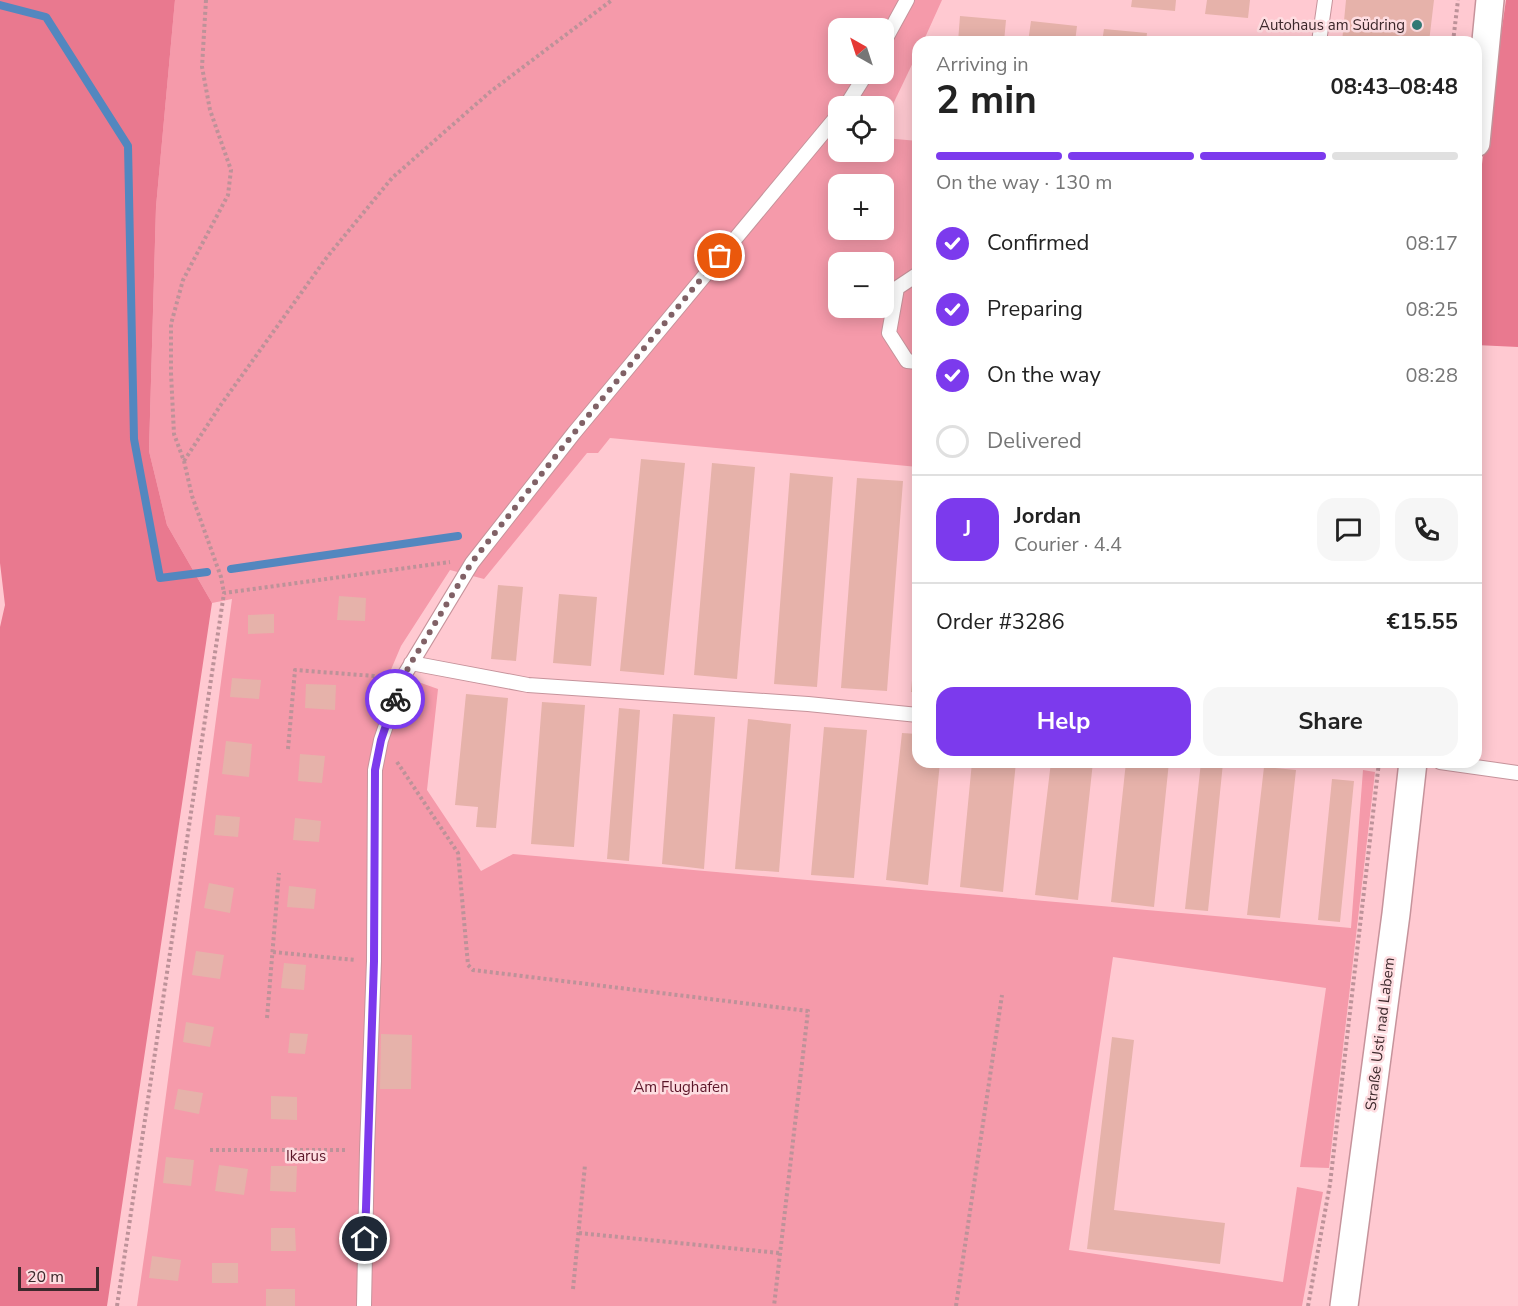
<!DOCTYPE html>
<html lang="en">
<head>
<meta charset="utf-8">
<style>
	:root { --surface:#fff; --page:#f6f6f6; --text:#222; --muted:#767676; --line:#e0e0e0; --accent:#7c3aed }
	body { margin:0; font-family:"Nunito Sans",sans-serif; background:var(--page); color:var(--text); height:100vh; display:flex; flex-direction:column; font-size:22px; white-space:nowrap }
	* { box-sizing:border-box; margin:0 }
	p { font-size:20px; color:var(--muted) }
	.icon { flex:none; width:33px; height:33px; fill:none; stroke:currentColor; stroke-width:2; stroke-linecap:round; stroke-linejoin:round }
	.map { position:relative; flex:1; overflow:hidden }
	.panel { position:absolute; left:912px; top:36px; width:570px; height:732px; display:flex; flex-direction:column; background:var(--surface); border-radius:18px; box-shadow:0 3px 15px #0003 }
	.panel>* { flex:none }
	.needle { width:39px; rotate:321deg }
	.fabs { position:absolute; left:828px; top:18px; display:grid; gap:12px }
	.fabs a { display:grid; place-items:center; width:66px; height:66px; border-radius:12px; background:var(--surface); box-shadow:0 3px 15px #0003; font-size:30px }
	.scale { position:absolute; left:18px; bottom:15px; width:81px; box-sizing:border-box; padding-left:6px; border:3px solid #3d292c; border-top:0; font-size:16px; line-height:21px; white-space:nowrap; color:#3d292c; -webkit-text-stroke:4px #fedde1; paint-order:stroke }
	.pin { position:absolute; display:grid; place-items:center; width:51px; height:51px; color:#fff; margin:-26px; border:3px solid #fff; border-radius:50%; box-shadow:0 2px 6px #0007 }
	.courier { position:absolute; display:grid; place-items:center; width:60px; height:60px; margin:-30px; border:4px solid #7c3aed; border-radius:50%; background:#fff; color:#222; box-shadow:0 2px 8px #0007 }
	.summary em { font-style:normal; font-weight:700 }
	.summary div { display:flex; flex-direction:column-reverse }
	.summary { display:flex; align-items:center; justify-content:space-between; height:102px; padding:0 24px }
	h1 { font-size:39px; font-weight:700; line-height:45px }
	.bar { display:grid; grid-template-columns:repeat(4,1fr); gap:9px 6px; align-content:center; height:72px; padding:0 24px }
	.bar i { height:8px; border-radius:4px; background:var(--line) }
	.bar .current { background:var(--accent) }
	.bar p { grid-column:span 4 }
	.line { display:flex; align-items:center; gap:15px; padding:0 24px; border-top:2px solid var(--line) }
	.line div { flex:1 }
	.round { display:grid; place-items:center; flex:none; width:63px; height:63px; border-radius:18px; background:var(--page) }
	ol { padding:0 24px; list-style:none }
	li { display:flex; align-items:center; gap:18px; height:66px }
	li p { margin-inline-start:auto }
	li .icon { padding:6px; border-radius:50%; background:var(--accent); color:#fff; stroke-width:4 }
	li:last-child { color:var(--muted) }
	li i { width:33px; height:33px; border:3px solid var(--line); border-radius:50% }
	.primary-button { display:flex; gap:12px; margin-top:auto; padding:12px 24px }
	.primary-button a { flex:1; height:69px; border-radius:18px; background:var(--accent); color:#fff; font-size:24px; font-weight:700; line-height:69px; text-align:center }
	.primary-button a+a { background:var(--page); color:var(--text) }
	.map>svg:first-child { display:block }
	.green { fill:#f59aaa; fill-rule:evenodd }
	.forest { fill:#e9798f }
	.lines { fill:none; stroke-linecap:round; stroke-linejoin:round }
	.stream { stroke:#5387bf; stroke-width:8 }
	.building { fill:#e6b2aa }
	.service-casing { stroke:#c6939b; stroke-width:16 }
	.minor-casing { stroke:#c6939b; stroke-width:30 }
	.path { stroke:#bd9299; stroke-width:4; stroke-dasharray:3 3; stroke-linecap:butt }
	.service { stroke:#fff; stroke-width:14 }
	.minor { stroke:#fff; stroke-width:27 }
	.done { stroke:#816166; stroke-width:6; stroke-dasharray:0 10.8 }
	.route { stroke:#7c3aed; stroke-width:8 }
	.poi-dot { fill:#327a75; stroke:#fedde1; stroke-width:2 }
	.labels { text-anchor:middle; dominant-baseline:central; stroke-width:5; stroke-linejoin:round; paint-order:stroke }
	.poi-label { font-size:15px; fill:#3d292c; stroke:#fedde1; text-anchor:end }
	.street-label { font-size:15px; fill:#3d292c; stroke:#fedde1 }
	.park-label { font-size:15px; fill:#5c1629; stroke:#fedde1 }
</style>
</head>
<body>
<div class="map">
<svg width="1518" height="1306" viewBox="0 0 1518 1306">
	<rect width="100%" height="100%" fill="#ffc9d1"/>
	<path class="green" d="M175 0H942L923 42H918V52L884 123V138L918 141V467L610 438 598 453H587L484 579 450 570 401 646 390 672 438 689 427 790 481 871 513 854 1351 928 1363 770 1375 772 1329 1168 1300 1167 1326 988 1113 957 1069 1250 1283 1282 1297 1187 1323 1192 1302 1306H137L148 1230 232 599 212 603 167 525 149 451 156 207ZM838 28H884V74H838ZM838 106H884V152H838ZM838 184H884V230H838ZM838 262H884V308H838Z"/>
	<path class="forest" d="M0 0H175L156 207 149 451 167 525 212 603 107 1306H0V627L5 605 0 563Z
		M1506 0H1518V347L1476 345V205Z"/>
	<g class="lines">
		<path class="stream" d="M0 5 46 17 128 146 134 439 160 578 207 572
			M231 569 458 536"/>
	</g>
	<path class="building" d="M1132 0H1176L1175 11 1131 7Z
		M1207 0H1250L1248 18 1205 14Z
		M1346 0H1434L1429 42H1342Z
		M960 16 1006 20 1004 42H958Z
		M1031 21 1077 26 1075 42H1028Z
		M1104 29 1147 33 1146 42H1102Z
		M1175 36 1219 40V42H1174Z
		M641 459 685 463 664 675 620 671Z
		M712 463 755 467 737 679 694 675Z
		M790 473 833 477 817 687 774 684Z
		M857 478 903 481 887 691 841 688Z
		M498 585 523 587 516 661 491 659Z
		M559 594 597 597 591 666 553 663Z
		M339 596 366 598 365 621 337 620Z
		M274 614V633L248 634V615Z
		M916 635H918V692H911Z
		M232 678 261 680 259 699 230 697Z
		M306 684 336 685 335 710 305 708Z
		M466 694 508 698 496 828 476 827 478 807 455 805Z
		M542 702 585 705 574 847 531 844Z
		M619 708 640 710 629 861 607 859Z
		M673 714 715 717 704 869 662 864Z
		M748 719 791 724 779 872 735 869Z
		M824 727 867 730 854 878 811 875Z
		M902 733 918 734V762H940L928 885 886 880Z
		M226 741 252 744 249 777 222 774Z
		M300 754 325 756 322 783 298 781Z
		M972 762H1016L1003 892 960 887Z
		M1051 762H1093L1078 900 1035 895Z
		M1126 762H1169L1154 907 1111 902Z
		M1201 762 1223 763 1208 911 1185 909Z
		M1264 767 1296 770 1280 918 1247 915Z
		M1332 779 1354 781 1340 922 1318 920Z
		M216 815 240 817 238 837 214 835Z
		M295 818 321 821 319 842 293 840Z
		M209 883 234 888 230 913 204 908Z
		M289 886 316 889 314 909 287 907Z
		M196 951 224 955 220 979 192 975Z
		M284 963 306 965 304 990 281 988Z
		M186 1022 214 1027 210 1047 183 1042Z
		M290 1033 308 1034 305 1054 288 1053Z
		M381 1034 412 1035 411 1089H380Z
		M1112 1037 1134 1040 1114 1210 1225 1223 1220 1264 1087 1249Z
		M178 1089 203 1093 199 1114 174 1109Z
		M271 1096 297 1097V1120L271 1119Z
		M166 1157 194 1160 191 1186 163 1183Z
		M219 1165 248 1169 244 1195 215 1191Z
		M271 1166H297L296 1192 270 1191Z
		M271 1228H295L296 1251H271Z
		M152 1256 181 1260 178 1281 149 1278Z
		M212 1263H238V1283H212Z
		M266 1289H295V1306H266Z"/>
	<g class="lines">
		<g class="service-casing">
			<path id="service" d="M884 42 907 0
				M1319 42 1325 0
				M846 106 866 74
				M918 274 897 288 889 333 907 361 918 362
				M411 663 528 685 808 704 918 715
				M1440 762 1518 773
				M364 1306 367 1150 374 961 375 770 381 740 402 679 472 563 574 433 838 115"/>
		</g>
		<g class="minor-casing">
			<path id="minor" d="M1476 143 1490 0
				M1344 1306 1396 914 1413 762"/>
		</g>
		<path class="path" d="M206 0 202 67 210 110 231 170 228 195 183 280 171 324V373L174 434 184 461 192 496 221 577 224 593
			M1453 42 1458 0
			M184 461 220 406 327 257 392 178 490 92 612 0
			M288 749 295 670 374 676 383 678
			M397 762 458 853 468 965 473 970 808 1011 774 1306
			M273 952 355 960
			M267 1018 279 873
			M210 1150H347
			M579 1233 779 1253
			M573 1289 585 1165
			M117 1306 224 593 450 562
			M956 1306 1002 995
			M1308 1306 1330 1184 1379 762"/>
		<use href="#service" class="service"/>
		<use href="#minor" class="minor"/>
	</g>
	<g class="lines">
		<path class="done" d="M395 699 402 679 411 663 472 562 574 433 720 256"/>
		<path class="route" d="M365 1239 374 961 375 770 381 740 395 699"/>
	</g>
	<circle class="poi-dot" cx="1417" cy="25" r="6"/>
	<g class="labels">
		<g class="poi-label">
			<text x="1405" y="25">Autohaus am Südring</text>
		</g>
		<g class="street-label">
			<text transform="translate(1380 1034) rotate(-83)">Straße Usti nad Labem</text>
		</g>
		<g class="park-label">
			<text x="681" y="1087">Am Flughafen</text>
			<text x="306" y="1156">Ikarus</text>
		</g>
	</g>
</svg>
<div class="fabs">
<a><svg class="needle" viewBox="-14 -14 28 28"><path d="M0-13l5 13h-10z" fill="#e53935"/><path d="M0 13l5-13h-10z" fill="#767676"/></svg></a>
<a><svg class="icon" aria-label="locate" viewBox="0 0 24 24"><circle cx="12" cy="12" r="6"/><path d="M12 2v4M12 18v4M2 12h4M18 12h4"/></svg></a>
<a>+</a>
<a>−</a>
</div>
<div class="scale">20 m</div>
<div class="pin" style="left:720px;top:256px;background:#ea580c"><svg class="icon" aria-label="bag" viewBox="0 0 24 24"><path d="M5 8h14l-1 12H6zM9 8a3 3 0 0 1 6 0"/></svg></div>
<div class="pin" style="left:365px;top:1239px;background:#1f2937"><svg class="icon" aria-label="home" viewBox="0 0 24 24"><path d="M3 11l9-7 9 7M6 9v11h12V9"/></svg></div>
<div class="courier" style="left:395px;top:699px"><svg class="icon" aria-label="bike" viewBox="0 0 24 24"><circle cx="6" cy="16" r="4"/><circle cx="18" cy="16" r="4"/><path d="M6 16l4-8h5l3 8M10 8l3 8H6M13 5h3"/></svg></div>
<section class="panel">
<div class="summary"><div><h1>2 min</h1><p>Arriving in</p></div><em>08:43–08:48</em></div>
<div class="bar"><i class="current"></i><i class="current"></i><i class="current"></i><i></i><p>On the way · 130 m</p></div>
<ol>
<li><svg class="icon" aria-label="check" viewBox="0 0 24 24"><path d="M5 12l5 5 9-10"/></svg>Confirmed<p>08:17</p></li>
<li><svg class="icon" aria-label="check" viewBox="0 0 24 24"><path d="M5 12l5 5 9-10"/></svg>Preparing<p>08:25</p></li>
<li><svg class="icon" aria-label="check" viewBox="0 0 24 24"><path d="M5 12l5 5 9-10"/></svg>On the way<p>08:28</p></li>
<li><i></i>Delivered</li>
</ol>
<div class="line" style="height:108px"><b class="round" style="background:var(--accent);color:#fff">J</b><div><b>Jordan</b><p>Courier · 4.4</p></div><a class="round"><svg class="icon" aria-label="chat" viewBox="0 0 24 24"><path d="M4 5h16v11H9l-5 4z"/></svg></a><a class="round"><svg class="icon" aria-label="phone" viewBox="0 0 24 24"><path d="M5 4h4l2 5-3 2q2 4 5 5l2-3 5 2v4C11 20 4 13 5 4z"/></svg></a></div>
<div class="line" style="height:78px"><div>Order #3286</div><b>€15.55</b></div>
<div class="primary-button"><a>Help</a><a>Share</a></div>
</section>
</div>
</body>
</html>
